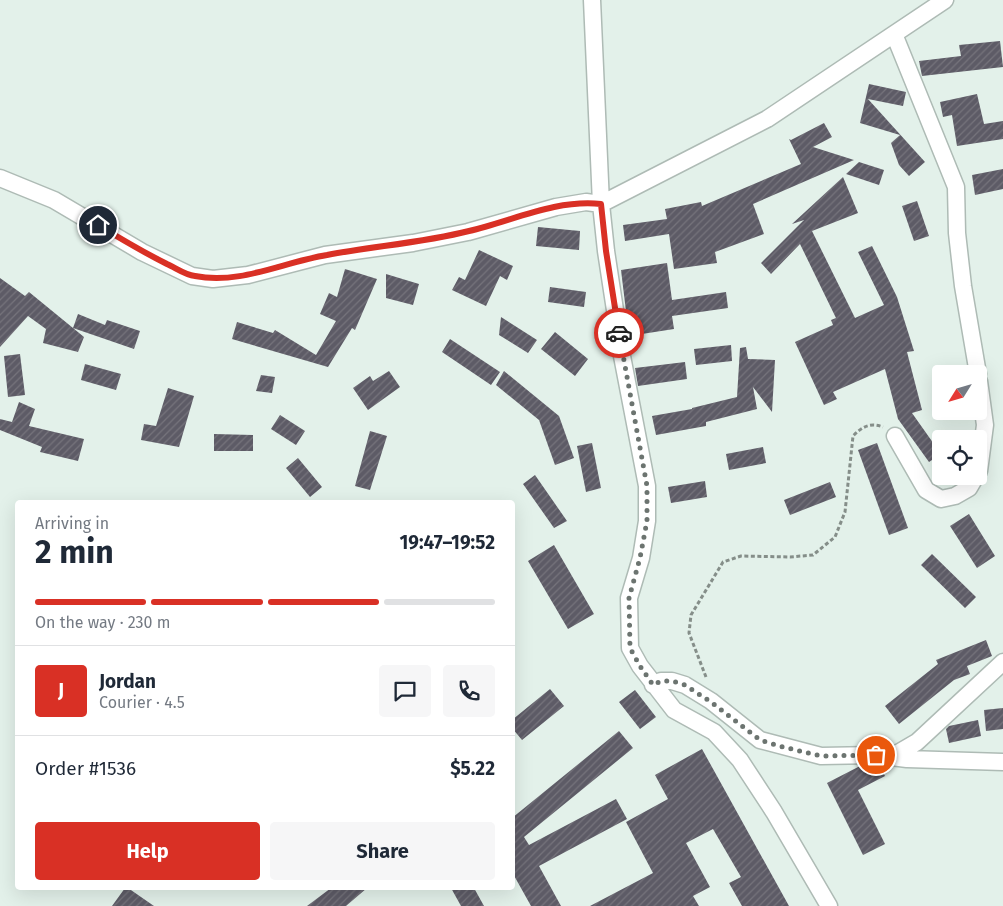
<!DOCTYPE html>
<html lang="en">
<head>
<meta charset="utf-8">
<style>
	:root { --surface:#fff; --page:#f6f6f7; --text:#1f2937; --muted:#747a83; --line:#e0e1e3; --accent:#d93025 }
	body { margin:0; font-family:"Fira Sans",sans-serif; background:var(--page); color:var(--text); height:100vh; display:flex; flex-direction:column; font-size:19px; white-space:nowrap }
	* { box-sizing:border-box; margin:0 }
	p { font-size:16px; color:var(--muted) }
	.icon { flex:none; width:28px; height:28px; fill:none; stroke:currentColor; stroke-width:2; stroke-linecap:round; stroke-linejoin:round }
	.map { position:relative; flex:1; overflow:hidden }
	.side { position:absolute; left:15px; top:500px; width:500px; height:390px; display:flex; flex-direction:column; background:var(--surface); border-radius:5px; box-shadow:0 5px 20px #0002 }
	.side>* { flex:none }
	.needle { width:32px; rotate:233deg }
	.buttons { position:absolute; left:932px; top:365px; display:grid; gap:10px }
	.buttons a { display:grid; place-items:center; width:55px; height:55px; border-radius:5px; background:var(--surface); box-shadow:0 5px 20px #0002; font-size:25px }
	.pin { position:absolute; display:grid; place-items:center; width:42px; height:42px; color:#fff; margin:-21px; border:2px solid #fff; border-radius:50%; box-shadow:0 1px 5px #0007 }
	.courier { position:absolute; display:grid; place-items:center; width:50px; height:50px; margin:-25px; border:4px solid #d93025; border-radius:50%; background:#fff; color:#222; box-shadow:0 1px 6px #0007 }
	.overview em { font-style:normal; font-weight:700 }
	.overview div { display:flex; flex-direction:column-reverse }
	.overview { display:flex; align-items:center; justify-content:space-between; height:85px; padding:0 20px }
	h1 { font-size:32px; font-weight:700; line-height:38px }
	.bar { display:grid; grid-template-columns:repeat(4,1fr); gap:8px 5px; align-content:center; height:60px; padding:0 20px }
	.bar i { height:6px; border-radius:4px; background:var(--line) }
	.bar .selected { background:var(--accent) }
	.bar p { grid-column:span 4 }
	.line { display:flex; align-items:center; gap:12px; padding:0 20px; border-top:1px solid var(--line) }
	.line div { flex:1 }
	.round { display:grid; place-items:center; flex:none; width:52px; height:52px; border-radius:5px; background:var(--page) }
	.button { display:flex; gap:10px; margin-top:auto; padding:10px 20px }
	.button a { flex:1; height:58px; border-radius:5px; background:var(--accent); color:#fff; font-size:20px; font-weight:700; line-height:58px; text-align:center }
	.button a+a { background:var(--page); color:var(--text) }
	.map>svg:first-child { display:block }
	.building { fill:url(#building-hatch) }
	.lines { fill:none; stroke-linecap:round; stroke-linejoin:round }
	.street-casing { stroke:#aebbb5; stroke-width:19 }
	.path { stroke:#858e89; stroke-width:3; stroke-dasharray:4 2.5; stroke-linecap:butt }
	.street { stroke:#fff; stroke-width:16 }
	.done { stroke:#6c7470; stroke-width:5; stroke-dasharray:0 9 }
	.route { stroke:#d93025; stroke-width:6 }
</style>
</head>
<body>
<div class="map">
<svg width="1003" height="906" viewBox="0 0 1003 906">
	<defs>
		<pattern id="building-hatch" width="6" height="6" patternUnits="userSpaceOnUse" patternTransform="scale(1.25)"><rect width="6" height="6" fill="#5d5b66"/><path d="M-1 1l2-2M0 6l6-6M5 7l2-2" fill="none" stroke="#76747c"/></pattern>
	</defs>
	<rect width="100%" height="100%" fill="#e3f1ea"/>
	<path class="building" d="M1000 41 1003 67 922 76 919 61 961 56 959 45Z
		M869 84 906 92 903 106 868 99 925 162 909 176 899 165 891 143 900 135 860 123Z
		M977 94 984 124 1003 121V139L957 146 952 115 943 117 940 102Z
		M824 123 832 137 813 147 854 160 753 204 764 234 715 252 717 263 674 269 669 234 625 241 623 225 667 219 665 209 701 202 702 206 801 164 789 139 791 140Z
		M859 162 884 170 879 185 846 174Z
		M1003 169V189L975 195 972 175Z
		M843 177 858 213 812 231 855 318 884 305 858 252 872 246 897 297 914 351 907 352 922 410 912 413 941 454 929 462 898 419 885 369 833 392 837 399 824 405 795 342 833 325 831 320 836 318 800 244 771 274 761 263 804 220 792 224Z
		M917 201 929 236 914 241 902 206Z
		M538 227 580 231 579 250 536 246Z
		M479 250 513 266 507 280 500 276 486 306 452 290 459 277 465 280Z
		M667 263 672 300 726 292 728 308 672 316 674 329 629 336 621 270Z
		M345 269 377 279 355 330 352 328 328 367 232 339 237 322 273 333 275 330 316 355 336 321 320 314 329 293 337 297Z
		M386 274 419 284 413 305 386 298Z
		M0 278 25 296 29 292 73 328 78 314 105 325 107 320 140 331 134 349 73 328 84 337 78 352 43 343 46 329 28 316 0 347Z
		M550 287 586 292 584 307 548 302Z
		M501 317 537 340 528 353 499 335Z
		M555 332 588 359 575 376 541 349Z
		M450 339 500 372 491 385 442 352Z
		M731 345 732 361 696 365 694 349Z
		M746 347 748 359 775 360 772 412 753 387 757 409 706 422V426L656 435 652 416 692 409V408L737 397 740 348Z
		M20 354 25 395 8 397 4 356Z
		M685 362 687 379 638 386 635 368Z
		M85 364 121 374 116 390 81 380Z
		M389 371 400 387 368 410 353 388 370 376 373 381Z
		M504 371 559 416 574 458 555 465 539 420 496 385Z
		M261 375 275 377 272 393 256 391Z
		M168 388 194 396 179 447 141 440 144 424 156 426Z
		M19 402 35 409 29 426 84 439 78 461 40 452 42 447 0 430V419L12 422Z
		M280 415 305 431 296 445 271 429Z
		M370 431 387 436 370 490 355 486Z
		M214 434 253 435V451H214Z
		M592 443 601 488 586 492 577 446Z
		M877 443 908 528 889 535 858 450Z
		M763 447 766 463 729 470 726 454Z
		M298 458 322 487 310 497 286 468Z
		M535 475 567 521 554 528 523 484Z
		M705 481 707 497 671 503 668 487Z
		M830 482 836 497 790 515 784 500Z
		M969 514 995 556 977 568 950 526Z
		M554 545 594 614 568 629 528 561Z
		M932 554 976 597 965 608 921 565Z
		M986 640 992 656 967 666 970 674 954 680 899 724 885 706 938 664 936 660Z
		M550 689 564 706 522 740 512 728V720Z
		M635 690 656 717 640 729 619 702Z
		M1003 708V729L986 731 984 710Z
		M978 720 981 736 949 743 946 729 949 726Z
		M619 731 633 748 524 837 529 845 616 799 627 819 539 866 561 906H531L512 872V818Z
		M702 749 789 906H742L729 883 741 877 713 829 686 843 710 887 693 896 699 906H590L653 873 626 822 668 799 655 775Z
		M862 765H879L885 776 858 790 885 844 863 855 827 783Z
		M125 888H128L154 906H112Z
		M331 888H367L346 906H307Z
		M451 888H474L484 906H461Z"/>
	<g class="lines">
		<g class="street-casing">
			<path id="street" d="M592 0 601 204 606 251 622 356 647 486V521L641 558 629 598 630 648 640 666 674 710 714 732 740 760 774 812 829 906
				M894 34 956 187 957 233 963 286 978 374
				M0 178 54 200 142 252 192 276 213 279 248 275 325 255 413 243 468 232 556 207 586 202 601 204 767 119 945 0
				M979 381 985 425 979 471
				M895 436 926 490 941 499 955 496 969 488 976 476
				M653 685 661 681H672L685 685 711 701 760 740 821 756 876 755 907 759 1003 762
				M893 756 917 742 1003 662"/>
		</g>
		<path class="path" d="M706 677 689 633 691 615 723 562 741 556 790 557 813 555 835 537 845 512 853 436C862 427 870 422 883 427"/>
		<use href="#street" class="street"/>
	</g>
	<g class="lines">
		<path class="done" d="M619 333 647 486V521L640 558 629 598 630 648 640 666 653 685 661 681H672L685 685 711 702 760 740 779 746 821 756 876 755"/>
		<path class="route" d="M98 225C121 239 143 252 167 264 176 268 185 275 195 276 240 285 283 262 327 255 374 246 422 243 469 231 512 221 556 199 601 204L606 251 619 333"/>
	</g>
</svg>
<div class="buttons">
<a><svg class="needle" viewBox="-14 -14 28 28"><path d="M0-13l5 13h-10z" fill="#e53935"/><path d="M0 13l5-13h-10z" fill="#747a83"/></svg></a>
<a><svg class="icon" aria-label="locate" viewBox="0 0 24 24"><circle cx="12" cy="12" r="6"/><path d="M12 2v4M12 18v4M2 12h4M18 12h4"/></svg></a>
</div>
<div class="pin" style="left:876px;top:755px;background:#ea580c"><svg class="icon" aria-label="bag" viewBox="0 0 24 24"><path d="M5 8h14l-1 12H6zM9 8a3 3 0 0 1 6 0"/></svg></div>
<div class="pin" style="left:98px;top:225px;background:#1f2937"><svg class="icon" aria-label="home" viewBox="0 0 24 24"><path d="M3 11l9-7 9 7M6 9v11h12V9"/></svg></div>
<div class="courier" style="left:619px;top:333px"><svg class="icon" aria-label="car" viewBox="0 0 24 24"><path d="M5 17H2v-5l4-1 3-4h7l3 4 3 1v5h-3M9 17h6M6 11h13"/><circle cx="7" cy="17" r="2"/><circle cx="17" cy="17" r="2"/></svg></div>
<section class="side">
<div class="overview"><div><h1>2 min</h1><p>Arriving in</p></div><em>19:47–19:52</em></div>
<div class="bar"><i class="selected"></i><i class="selected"></i><i class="selected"></i><i></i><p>On the way · 230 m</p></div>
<div class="line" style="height:90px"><b class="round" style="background:var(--accent);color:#fff">J</b><div><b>Jordan</b><p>Courier · 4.5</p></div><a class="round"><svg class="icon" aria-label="chat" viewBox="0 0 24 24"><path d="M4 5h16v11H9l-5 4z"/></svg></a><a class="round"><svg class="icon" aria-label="phone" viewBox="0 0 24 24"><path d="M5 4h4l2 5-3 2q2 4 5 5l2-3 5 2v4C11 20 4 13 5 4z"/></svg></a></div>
<div class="line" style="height:65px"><div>Order #1536</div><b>$5.22</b></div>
<div class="button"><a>Help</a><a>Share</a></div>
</section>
</div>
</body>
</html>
